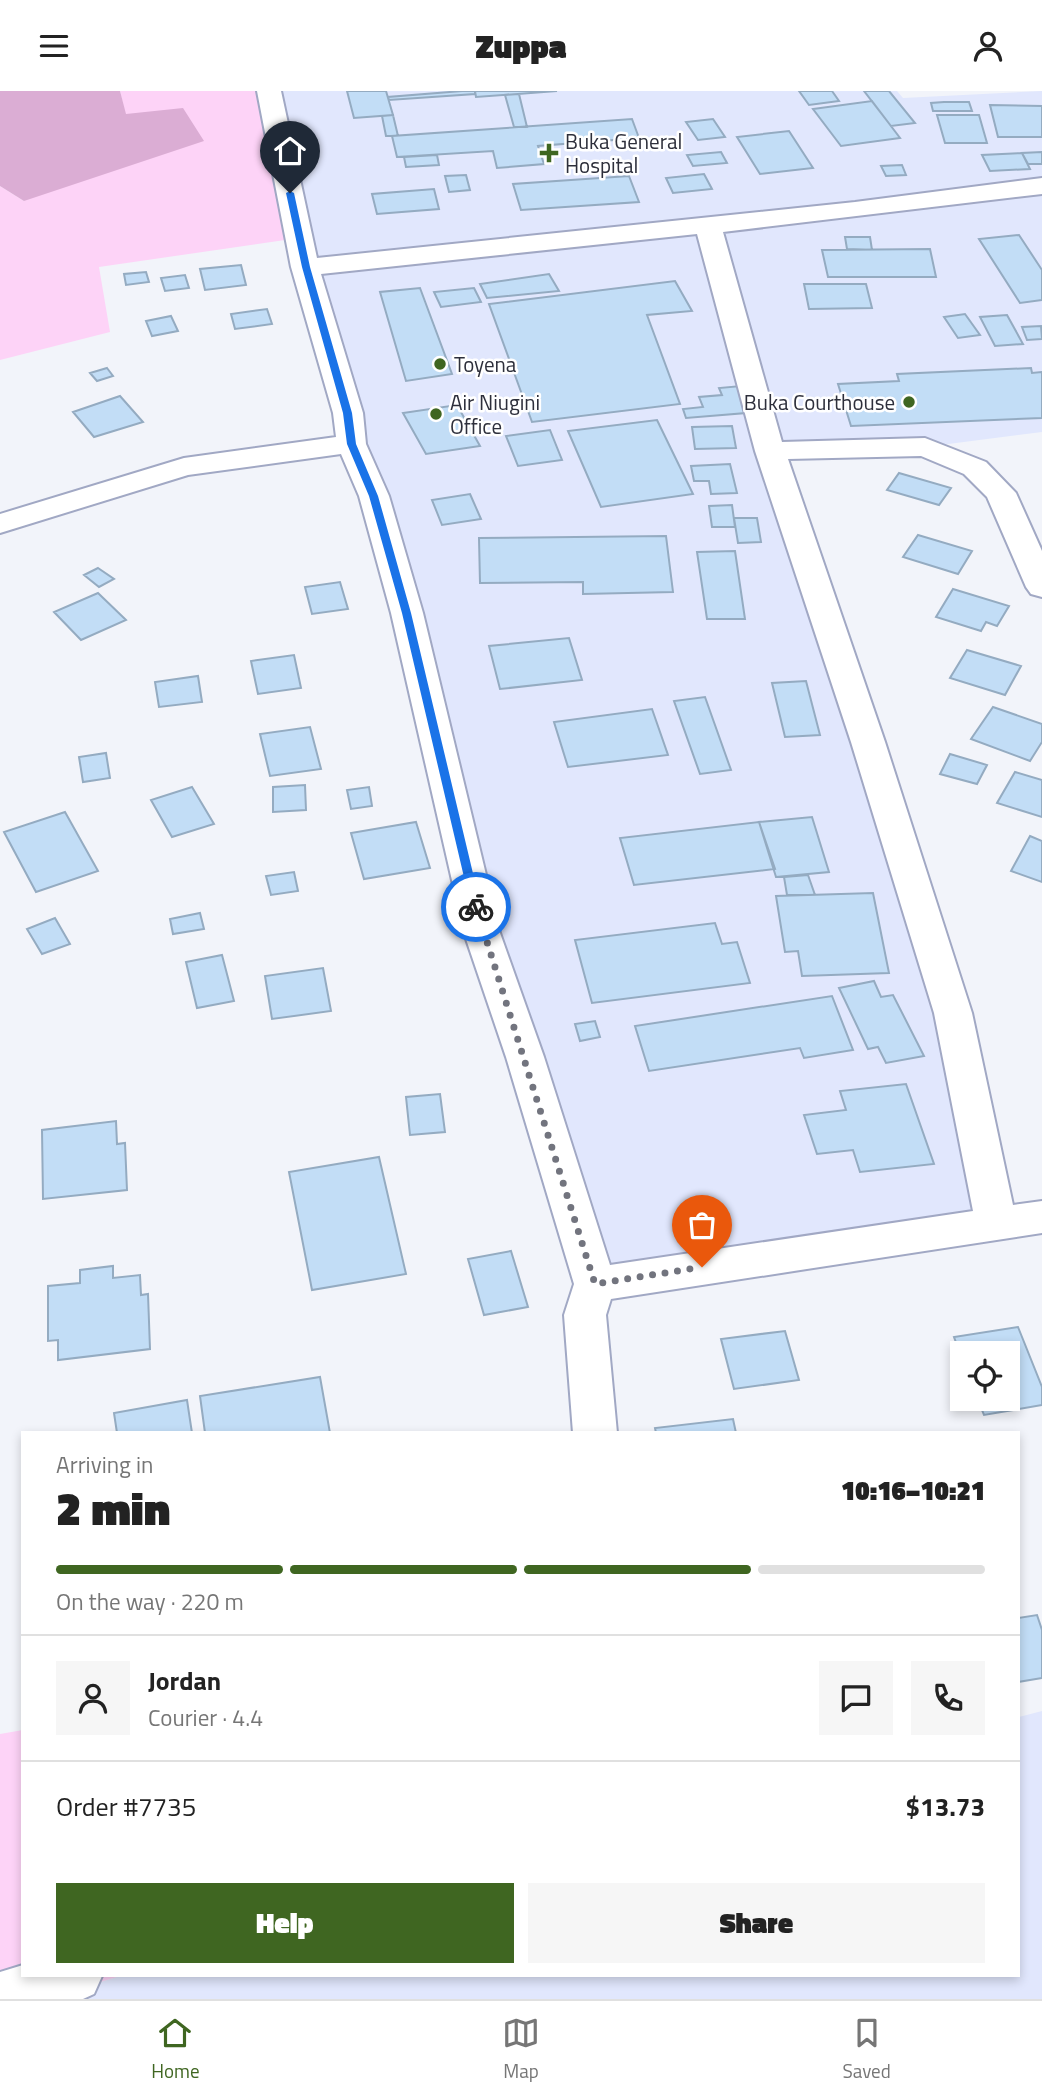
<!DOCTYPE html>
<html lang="en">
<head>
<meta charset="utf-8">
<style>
	:root { --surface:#fff; --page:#f6f6f6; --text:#222; --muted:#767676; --line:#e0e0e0; --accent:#3f6621 }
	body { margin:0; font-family:"Titillium Web",sans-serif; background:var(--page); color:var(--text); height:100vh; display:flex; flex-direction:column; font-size:26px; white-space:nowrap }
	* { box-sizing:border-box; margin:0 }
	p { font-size:23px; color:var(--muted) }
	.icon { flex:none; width:38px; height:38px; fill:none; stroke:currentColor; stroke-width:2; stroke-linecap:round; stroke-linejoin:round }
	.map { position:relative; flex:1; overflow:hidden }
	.side { position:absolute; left:21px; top:1340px; width:999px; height:546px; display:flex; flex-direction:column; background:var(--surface); border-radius:0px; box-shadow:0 4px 10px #0003 }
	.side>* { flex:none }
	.controls { position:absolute; left:950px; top:1250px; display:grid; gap:14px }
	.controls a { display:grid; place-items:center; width:70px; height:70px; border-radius:0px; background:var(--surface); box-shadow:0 4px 10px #0003; font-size:35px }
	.pin { position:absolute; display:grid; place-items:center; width:60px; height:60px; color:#fff; margin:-72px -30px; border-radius:50% 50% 50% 0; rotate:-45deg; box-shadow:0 0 7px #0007 }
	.pin .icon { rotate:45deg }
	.courier { position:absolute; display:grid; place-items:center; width:70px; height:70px; margin:-35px; border:5px solid #1a73e8; border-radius:50%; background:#fff; color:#222; box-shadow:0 2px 9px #0007 }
	.overview em { font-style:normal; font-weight:800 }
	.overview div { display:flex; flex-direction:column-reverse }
	.overview { display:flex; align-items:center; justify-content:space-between; height:119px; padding:0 35px }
	h1 { font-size:46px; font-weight:800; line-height:52px }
	.bar { display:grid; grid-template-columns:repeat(4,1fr); gap:10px 7px; align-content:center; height:84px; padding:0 35px }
	.bar i { height:9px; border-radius:5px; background:var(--line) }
	.bar .selected { background:var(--accent) }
	.bar p { grid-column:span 4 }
	.line { display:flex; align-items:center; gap:18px; padding:0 35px; border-top:2px solid var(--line) }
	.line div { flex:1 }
	.round { display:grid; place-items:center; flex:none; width:74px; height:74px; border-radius:0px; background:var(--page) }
	.action { display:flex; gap:14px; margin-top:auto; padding:14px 35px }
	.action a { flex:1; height:80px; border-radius:0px; background:var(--accent); color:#fff; font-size:28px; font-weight:800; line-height:80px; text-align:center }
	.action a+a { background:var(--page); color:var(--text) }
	header { display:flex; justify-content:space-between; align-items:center; height:91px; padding:0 35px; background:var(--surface); font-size:32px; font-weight:800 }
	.dock { display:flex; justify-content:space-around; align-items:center; height:98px; border-top:2px solid var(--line); background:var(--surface); font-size:19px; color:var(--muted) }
	.dock a { display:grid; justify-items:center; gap:4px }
	.dock .selected { color:var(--accent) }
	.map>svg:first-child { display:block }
	.built { fill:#e1e7fd }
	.green { fill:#fdd3f7 }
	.forest { fill:#dbadd4 }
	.building { fill:#c2ddf6; stroke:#94abc1; stroke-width:2 }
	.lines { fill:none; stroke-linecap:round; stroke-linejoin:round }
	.minor-casing { stroke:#a1a8c4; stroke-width:4 }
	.minor { fill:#fff; fill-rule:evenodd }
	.route { fill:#1a73e8 }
	.done { stroke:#72747e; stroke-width:7; stroke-dasharray:0 12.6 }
	.poi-dot { fill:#3f6621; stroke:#fff; stroke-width:2.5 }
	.labels { text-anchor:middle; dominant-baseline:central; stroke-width:5; stroke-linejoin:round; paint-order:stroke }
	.far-poi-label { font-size:21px; fill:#2d2f3b; stroke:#fff; text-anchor:start }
</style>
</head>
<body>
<header><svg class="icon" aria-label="menu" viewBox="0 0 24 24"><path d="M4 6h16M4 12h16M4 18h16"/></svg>Zuppa<svg class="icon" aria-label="person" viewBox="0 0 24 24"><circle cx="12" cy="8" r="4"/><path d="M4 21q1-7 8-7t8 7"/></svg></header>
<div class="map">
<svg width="1042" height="1908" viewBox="0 0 1042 1908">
	<rect width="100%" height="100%" fill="#f2f4fa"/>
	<path class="built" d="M269 0H897L903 7 1042 0V341L925 356 771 360 996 1131 595 1193Z
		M1042 1620V1908H45L120 1885H1018L1019 1626Z"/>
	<path class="green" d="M120 0H269L299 147 99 176 110 241 0 269V95L24 110 125 23Z
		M23 1639V1885H120L45 1908H0V1643Z"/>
	<path class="forest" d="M0 0H120L126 23 183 17 204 50 24 110 0 95Z"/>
	<path class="building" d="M347 0H386L393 24 354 27Z
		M462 0H475V3L389 9 388 6Z
		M475 0H557L476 6Z
		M799 0H832L839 10 809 14Z
		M864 0H889L915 32 891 35Z
		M519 3 527 36H514L505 4Z
		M872 10 900 47 841 55 813 18Z
		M944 11H969L972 20H933L931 12Z
		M990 14 1042 15V46H998Z
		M393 24 398 45H386L382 25Z
		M937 24H979L987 52H945Z
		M632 28 639 47 538 55 544 73 497 77 493 60 397 66 392 45Z
		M713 28 725 46 698 49 686 31Z
		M789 40 813 77 760 83 737 46Z
		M721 61 727 72 693 75 687 64Z
		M1042 61V73H1028L1022 62Z
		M1022 62 1030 78 990 80 982 64Z
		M437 64 439 74 406 76 404 66Z
		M902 74 906 84 886 85 881 75Z
		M704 83 712 98 673 102 666 87Z
		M466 84 470 99 449 101 445 85Z
		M629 85 639 111 521 119 513 93Z
		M434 98 439 118 377 123 372 103Z
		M1019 144 1042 179V209L1020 212 979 148Z
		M845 146H870L872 159 847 158Z
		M930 158 936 186H828L822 159Z
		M241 174 246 194 205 199 200 178Z
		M146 181 149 191 126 194 124 183Z
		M549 183 559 200 487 207 480 193Z
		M185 184 189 197 165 200 161 187Z
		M675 190 692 220 647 224 680 313 532 331 489 213Z
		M804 193H866L872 217 809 218Z
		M420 197 452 283 406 290 380 201Z
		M474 197 481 211 441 216 434 201Z
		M267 218 272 233 235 238 231 223Z
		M965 223 980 244 958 247 944 226Z
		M1007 224 1023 253 995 255 980 226Z
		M171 225 178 240 152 245 146 230Z
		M1041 235 1042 248 1027 249 1022 236Z
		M107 277 113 285 97 290 90 282Z
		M1031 277 1032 282 1042 281V327L851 335 838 293 899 290 897 283Z
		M741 295 746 322 686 327 683 318 703 316 699 306 722 304 719 297Z
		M120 305 143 331 94 346 73 321Z
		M457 314 480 355 426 363 403 322Z
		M657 329 693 403 601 416 568 340Z
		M732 335 736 357 695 358 692 336Z
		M550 339 562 369 518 375 506 345Z
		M730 373 737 402 711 403 709 390H694L691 375Z
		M899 382 951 397 939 414 887 399Z
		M470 403 481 428 442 434 432 409Z
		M732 414 735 436H712L709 415Z
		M734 427H757L761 451 738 452Z
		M918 444 972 460 958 483 903 466Z
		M666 445 673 501 583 503V491L480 492 479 447Z
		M735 460 745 528H707L697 461Z
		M98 477 114 488 99 496 84 484Z
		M340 491 348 518 312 523 305 496Z
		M953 498 1009 515 997 535 986 531 981 540 936 526Z
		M98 502 126 529 81 549 54 521Z
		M569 547 582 589 500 598 489 555Z
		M967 559 1021 575 1005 604 950 587Z
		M294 564 301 597 258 603 251 570Z
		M198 585 202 611 159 616 155 591Z
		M806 590 820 644 785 646 772 592Z
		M705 606 731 679 700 683 674 610Z
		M993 616 1042 633V651L1030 670 971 648Z
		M652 618 668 664 568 676 554 631Z
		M310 636 321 678 270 685 260 643Z
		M106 662 110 687 83 691 79 666Z
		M950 663 987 674 977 693 940 683Z
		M1015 681 1042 689V726L997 712Z
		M305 694 306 719 273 721V696Z
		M192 696 214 733 172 746 151 709Z
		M369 696 372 715 351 718 347 699Z
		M65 721 98 780 36 801 4 741Z
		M812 726 829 781 776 786 759 731Z
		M416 731 430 777 364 788 351 742Z
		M759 731 775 778 634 794 620 747Z
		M1030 745 1042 750V791L1011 780Z
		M294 781 298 800 271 804 266 785Z
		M808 784 815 804H787L784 786Z
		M873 802 889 882 802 885 798 860 785 861 776 805Z
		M200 822 204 838 173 843 170 828Z
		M55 827 70 853 42 863 27 838Z
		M715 832 722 853 737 851 750 892 592 912 575 849Z
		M222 864 234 910 197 917 186 871Z
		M323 877 331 920 272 928 265 885Z
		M874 890 881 906 893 904 924 965 886 972 878 956 868 958 839 897Z
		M832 905 853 959 804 967 800 957 649 980 635 935Z
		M595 930 600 946 580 950 575 933Z
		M906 993 934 1073 860 1081 853 1059 817 1063 804 1024 846 1019 840 1000Z
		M440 1003 445 1041 410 1044 406 1006Z
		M116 1030 117 1053 125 1052 127 1099 43 1108 42 1039Z
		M379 1066 406 1183 312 1199 289 1081Z
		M511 1160 528 1216 484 1224 468 1168Z
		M113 1175V1187L140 1184 141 1204 148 1203 150 1258 58 1269V1249L48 1250V1195L80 1192V1179Z
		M1018 1236 1042 1296V1314L984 1324 977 1307H1008V1262H962V1268L954 1246Z
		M785 1240 799 1289 734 1298 721 1248Z
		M320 1286 330 1342H205L200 1305Z
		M187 1309 192 1342H117L114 1322Z
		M733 1328 736 1342H656L655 1337Z
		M1037 1524 1042 1539V1587L1018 1591V1527Z"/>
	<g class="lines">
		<g class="minor-casing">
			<path id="minor" d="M257 0H281L317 167 855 111 1042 87V103L723 141 782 351 925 347 986 371 1016 402 1042 460V506L1031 503 1026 496 987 406 964 383 921 365 788 368 885 651 972 922 1013 1114 1042 1110V1142L611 1208 606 1224 617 1342H573L564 1224 574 1193 506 966 464 842 391 522 359 405 341 363 188 384 0 442V423L184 367 336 346 333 322 291 176ZM697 143 755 360 851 651 934 922 973 1120 610 1174 544 966 500 842 423 522 389 405 366 353 363 322 321 183Z
				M23 1874V1885H102L94 1903 83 1908H0V1881Z"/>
		</g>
		<use href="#minor" class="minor"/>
	</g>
	<path class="route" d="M290 100 294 102 310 176 352 322 356 353 378 405 411 522 481 816 476 820 471 816 402 522 369 405 347 353 343 322 302 176 286 102Z"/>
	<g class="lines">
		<path class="done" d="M476 816 595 1193 702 1176"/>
	</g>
	<g class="poi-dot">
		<path d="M545.5 51.5h7v7h7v7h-7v7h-7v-7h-7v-7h7z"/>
		<circle cx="440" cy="273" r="7"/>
		<circle cx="909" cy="311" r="7"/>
		<circle cx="436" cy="323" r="7"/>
	</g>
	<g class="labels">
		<g class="far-poi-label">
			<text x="565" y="50">Buka General<tspan x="565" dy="24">Hospital</tspan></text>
			<text x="454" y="273">Toyena</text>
			<text x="450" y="311">Air Niugini<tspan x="450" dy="24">Office</tspan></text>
			<text x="895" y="311" text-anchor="end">Buka Courthouse</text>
		</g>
	</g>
</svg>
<div class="controls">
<a><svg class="icon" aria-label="locate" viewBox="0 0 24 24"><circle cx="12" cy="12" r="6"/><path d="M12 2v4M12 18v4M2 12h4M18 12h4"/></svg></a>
</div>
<div class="pin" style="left:702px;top:1176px;background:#ea580c"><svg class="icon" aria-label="bag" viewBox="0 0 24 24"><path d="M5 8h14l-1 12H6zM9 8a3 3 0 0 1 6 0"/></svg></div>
<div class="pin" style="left:290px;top:102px;background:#1f2937"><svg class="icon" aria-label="home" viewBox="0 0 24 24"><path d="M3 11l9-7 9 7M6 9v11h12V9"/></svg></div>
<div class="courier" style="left:476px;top:816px"><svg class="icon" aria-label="bike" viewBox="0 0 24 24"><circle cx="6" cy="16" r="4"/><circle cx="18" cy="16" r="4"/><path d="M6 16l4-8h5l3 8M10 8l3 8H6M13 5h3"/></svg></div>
<section class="side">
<div class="overview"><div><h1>2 min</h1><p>Arriving in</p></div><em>10:16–10:21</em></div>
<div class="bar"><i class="selected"></i><i class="selected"></i><i class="selected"></i><i></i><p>On the way · 220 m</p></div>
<div class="line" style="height:126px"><a class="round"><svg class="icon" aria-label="person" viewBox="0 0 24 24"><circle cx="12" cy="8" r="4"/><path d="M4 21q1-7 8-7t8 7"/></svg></a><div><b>Jordan</b><p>Courier · 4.4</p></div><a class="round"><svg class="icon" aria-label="chat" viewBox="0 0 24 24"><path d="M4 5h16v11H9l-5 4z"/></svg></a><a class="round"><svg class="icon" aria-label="phone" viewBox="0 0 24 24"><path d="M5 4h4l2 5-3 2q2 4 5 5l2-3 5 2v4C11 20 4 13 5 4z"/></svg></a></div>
<div class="line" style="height:91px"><div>Order #7735</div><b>$13.73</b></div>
<div class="action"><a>Help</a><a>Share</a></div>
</section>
</div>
<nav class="dock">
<a class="selected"><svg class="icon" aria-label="home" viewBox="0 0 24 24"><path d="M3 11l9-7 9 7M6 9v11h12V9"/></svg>Home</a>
<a><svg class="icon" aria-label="map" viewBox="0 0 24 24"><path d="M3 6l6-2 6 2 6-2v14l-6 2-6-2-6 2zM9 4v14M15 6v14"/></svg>Map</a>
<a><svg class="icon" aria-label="saved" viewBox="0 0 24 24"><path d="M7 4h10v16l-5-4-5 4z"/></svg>Saved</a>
</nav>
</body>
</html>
